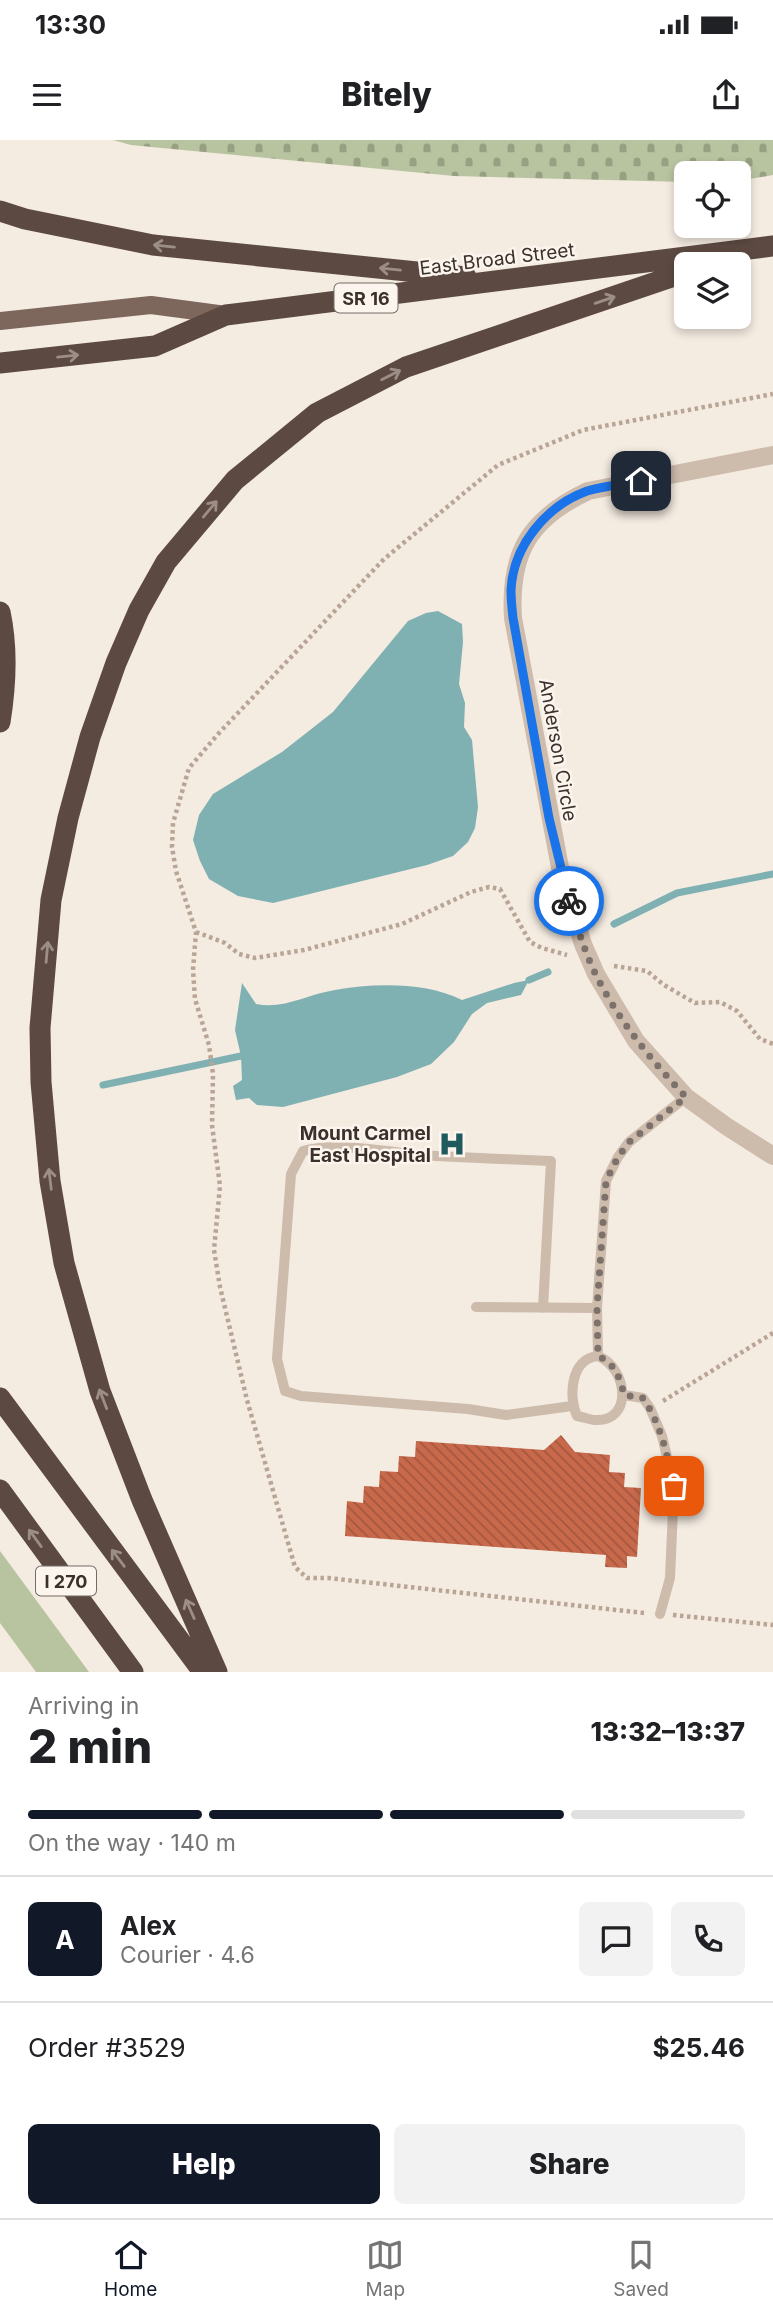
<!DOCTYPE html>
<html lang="en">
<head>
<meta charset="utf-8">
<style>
	:root { --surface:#fff; --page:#f2f2f2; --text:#202124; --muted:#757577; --line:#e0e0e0; --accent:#111827 }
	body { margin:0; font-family:Inter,sans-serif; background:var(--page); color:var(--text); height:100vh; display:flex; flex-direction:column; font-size:26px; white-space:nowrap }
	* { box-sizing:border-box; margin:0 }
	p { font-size:23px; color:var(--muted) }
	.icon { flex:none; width:38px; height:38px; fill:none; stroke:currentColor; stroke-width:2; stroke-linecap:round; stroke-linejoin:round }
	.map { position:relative; height:1532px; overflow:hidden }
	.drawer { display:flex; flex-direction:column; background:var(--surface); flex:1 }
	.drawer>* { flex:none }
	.tools { position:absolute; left:674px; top:21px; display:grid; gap:14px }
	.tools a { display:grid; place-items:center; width:77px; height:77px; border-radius:10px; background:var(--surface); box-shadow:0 4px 10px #0003; font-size:35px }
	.pin { position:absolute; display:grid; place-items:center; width:60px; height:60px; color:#fff; margin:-30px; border-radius:14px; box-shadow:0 4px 10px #0006 }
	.courier { position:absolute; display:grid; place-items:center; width:70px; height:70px; margin:-35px; border:5px solid #1a73e8; border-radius:50%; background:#fff; color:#222; box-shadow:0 2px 9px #0007 }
	.head em { font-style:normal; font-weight:800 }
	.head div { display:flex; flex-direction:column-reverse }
	.head { display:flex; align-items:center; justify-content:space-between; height:119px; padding:0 28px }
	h1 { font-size:46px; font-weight:800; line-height:52px }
	.bar { display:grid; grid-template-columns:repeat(4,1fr); gap:10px 7px; align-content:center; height:84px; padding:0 28px }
	.bar i { height:9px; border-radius:5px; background:var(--line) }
	.bar .on { background:var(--accent) }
	.bar p { grid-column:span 4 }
	.line { display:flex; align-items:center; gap:18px; padding:0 28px; border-top:2px solid var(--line) }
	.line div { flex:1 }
	.round { display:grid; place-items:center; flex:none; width:74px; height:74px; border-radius:10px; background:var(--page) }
	.action { display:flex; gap:14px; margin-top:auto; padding:14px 28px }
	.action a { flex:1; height:80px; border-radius:10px; background:var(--accent); color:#fff; font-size:28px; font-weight:800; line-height:80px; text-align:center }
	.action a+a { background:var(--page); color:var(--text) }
	.status { display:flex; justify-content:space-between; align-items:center; height:49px; padding:0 35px; background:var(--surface); direction:ltr }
	.status svg { height:19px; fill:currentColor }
	header { display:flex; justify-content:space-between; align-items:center; height:91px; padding:0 28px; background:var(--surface); font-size:32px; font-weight:800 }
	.tab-bar { display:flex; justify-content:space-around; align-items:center; height:98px; border-top:2px solid var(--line); background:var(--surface); font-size:19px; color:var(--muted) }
	.tab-bar a { display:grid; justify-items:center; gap:4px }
	.tab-bar .on { color:var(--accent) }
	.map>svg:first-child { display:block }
	.grass { fill:#b8c4a0 }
	.cemetery { fill:url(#cemetery-stones) }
	.water { fill:#7fb0b2 }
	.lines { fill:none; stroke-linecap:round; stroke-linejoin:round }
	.stream { stroke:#7fb0b2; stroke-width:7 }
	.building { fill:url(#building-back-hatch) }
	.path { stroke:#b9a596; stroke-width:4.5; stroke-dasharray:3.5 3.5; stroke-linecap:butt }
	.lane { stroke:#cdbbac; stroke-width:10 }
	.street { stroke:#cdbbac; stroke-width:18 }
	.primary { stroke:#7d675c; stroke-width:18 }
	.highway { stroke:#5c4a42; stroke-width:21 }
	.oneway { stroke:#9c8e87 }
	.done { stroke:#7c716b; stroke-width:7; stroke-dasharray:0 12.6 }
	.route { stroke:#1a73e8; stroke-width:9 }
	.labels { text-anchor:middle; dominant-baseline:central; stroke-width:5; stroke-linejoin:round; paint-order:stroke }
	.shield { fill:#fbf5ee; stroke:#756b66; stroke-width:2 }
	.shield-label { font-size:18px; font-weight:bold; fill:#3b302b }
	.street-label { font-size:19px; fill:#3b302b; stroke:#fbf5ee }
	.poi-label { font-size:19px; font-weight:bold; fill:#3b302b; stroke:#fbf5ee; text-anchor:end }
</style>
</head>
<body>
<div class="status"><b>13:30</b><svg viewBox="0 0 49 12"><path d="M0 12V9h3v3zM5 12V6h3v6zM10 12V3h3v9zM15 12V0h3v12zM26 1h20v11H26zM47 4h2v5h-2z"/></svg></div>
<header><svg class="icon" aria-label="menu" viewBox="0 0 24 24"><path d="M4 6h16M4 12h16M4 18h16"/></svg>Bitely<svg class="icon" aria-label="share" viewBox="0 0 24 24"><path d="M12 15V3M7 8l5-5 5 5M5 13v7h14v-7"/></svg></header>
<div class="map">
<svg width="773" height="1532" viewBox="0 0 773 1532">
	<defs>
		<pattern id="cemetery-stones" width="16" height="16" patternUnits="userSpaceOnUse" patternTransform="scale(1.75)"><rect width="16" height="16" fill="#b8c4a0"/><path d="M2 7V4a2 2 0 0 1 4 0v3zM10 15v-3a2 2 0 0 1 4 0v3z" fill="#97a083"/></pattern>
		<pattern id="building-back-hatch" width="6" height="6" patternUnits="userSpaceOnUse" patternTransform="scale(1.75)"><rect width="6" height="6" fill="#c8694b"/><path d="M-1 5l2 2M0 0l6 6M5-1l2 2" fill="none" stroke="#a4573f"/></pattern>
	</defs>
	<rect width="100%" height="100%" fill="#f4ebe1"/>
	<path class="grass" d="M0 1411 89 1532H36L0 1483Z"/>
	<path class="cemetery" d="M113 0H773V35L739 41 738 33H686V42L454 36 131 5Z"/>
	<path class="water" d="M438 471 462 484 463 502 459 544 465 563 464 587 472 600 478 667 475 688 468 702 453 716 427 725 273 763 238 756 209 739 200 721 193 700 199 675 213 654 282 612 333 572 408 481 426 473Z
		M529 840 521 855 487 863 472 874 454 902 431 924 397 937 283 967 257 965 249 958 236 960 233 946 242 940 241 916 235 890 242 843 256 864C283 870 308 854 335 850 374 843 426 842 462 860L514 843Z"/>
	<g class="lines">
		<path class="stream" d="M614 784 677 753 773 734
			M529 840 548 832
			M103 945 241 916"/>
	</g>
	<path class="building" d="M561 1295 575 1312 610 1315 609 1332 625 1333 624 1347 641 1348 637 1417 627 1416V1428L605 1427 606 1415 345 1396 347 1361 363 1363 364 1346 379 1347 380 1331 398 1332 399 1316 415 1317 416 1301 544 1310Z"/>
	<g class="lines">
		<path class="path" d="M196 792 225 803 239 814 255 818 304 810 402 784 471 752 489 747 500 749 530 802 542 808 567 815
			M614 826 647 831 664 845 695 863 720 862 737 871 760 899 773 904
			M663 1261 773 1193
			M644 1473 328 1438H307L295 1427 247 1260 220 1147 214 1110 220 1046 212 985 213 934 209 905 195 859 193 830 196 792 176 731 172 707 173 683 189 628 219 593 384 419 498 325 583 290 773 254
			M673 1475 773 1485"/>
		<path class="lane" d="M476 1167 597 1168
			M543 1168 551 1021C508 1019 464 1018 421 1015 388 1012 335 1002 303 1011L291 1034 277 1219 285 1251 301 1256 468 1269 506 1275 572 1266
			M598 1216 597 1168 606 1041 618 1017 629 1002 686 957
			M598 1216C628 1228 634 1283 594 1280 589 1279 582 1277 577 1276 568 1256 571 1218 598 1216Z
			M624 1255 643 1258 650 1268 662 1296 674 1346 670 1438 660 1474"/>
		<path class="street" d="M773 315 588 351C529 379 509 413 513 478L562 738 583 804 596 834 636 901 686 957 726 986 773 1016"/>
		<path class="primary" d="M0 181 151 165 226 175"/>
		<path class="highway" d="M0 71 25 79 153 105 466 137
			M0 223 155 206 226 175 773 106
			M0 472C8 509 6 545 0 582
			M0 1258 203 1532
			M0 1350 133 1532
			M217 1532 142 1360 100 1251 64 1123 50 1041 41 942 40 888 51 760 68 678 90 597 116 523 139 470 166 422 235 340 317 273 406 227 686 132"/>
	</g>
	<defs><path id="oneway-shaft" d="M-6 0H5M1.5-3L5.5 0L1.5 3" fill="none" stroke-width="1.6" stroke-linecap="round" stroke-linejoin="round" transform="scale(1.75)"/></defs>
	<g class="oneway">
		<use href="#oneway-shaft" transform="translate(164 106) rotate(-174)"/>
		<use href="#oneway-shaft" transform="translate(390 129) rotate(-174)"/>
		<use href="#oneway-shaft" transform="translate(605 160) rotate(-19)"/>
		<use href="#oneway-shaft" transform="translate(68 216) rotate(-6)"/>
		<use href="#oneway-shaft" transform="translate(391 235) rotate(-27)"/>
		<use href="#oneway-shaft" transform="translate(210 369) rotate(-50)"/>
		<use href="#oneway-shaft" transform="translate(47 812) rotate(-85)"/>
		<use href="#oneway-shaft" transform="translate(50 1039) rotate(-97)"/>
		<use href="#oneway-shaft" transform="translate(103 1259) rotate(-111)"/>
		<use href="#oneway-shaft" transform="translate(35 1398) rotate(-126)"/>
		<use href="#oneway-shaft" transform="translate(118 1418) rotate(-127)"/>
		<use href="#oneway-shaft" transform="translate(190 1469) rotate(-114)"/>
	</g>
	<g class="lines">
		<path class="done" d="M569 761C577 786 584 810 595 833 618 880 651 920 686 957L629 1002 618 1017 606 1041 597 1168 598 1216C615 1223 620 1238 624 1255L643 1258C661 1284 667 1315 674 1346"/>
		<path class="route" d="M569 761 549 678 513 478C512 469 511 459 511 450 513 406 546 366 587 351 604 346 623 344 641 341"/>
	</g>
	<defs>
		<g id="hospital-bare" transform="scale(2.1)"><path d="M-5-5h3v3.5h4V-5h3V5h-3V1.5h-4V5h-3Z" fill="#1f5a5e" stroke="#fbf5ee" stroke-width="2.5" paint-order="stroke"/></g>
	</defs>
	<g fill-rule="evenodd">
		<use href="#hospital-bare" x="452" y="1004"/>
	</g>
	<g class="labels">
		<g class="shield">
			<rect x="334.5" y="143.5" width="63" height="29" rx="5"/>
			<rect x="36" y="1426.5" width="60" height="29" rx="5"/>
		</g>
		<g class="shield-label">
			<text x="366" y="158">SR 16</text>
			<text x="66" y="1441">I 270</text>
		</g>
		<g class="street-label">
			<text transform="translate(497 119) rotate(-7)">East Broad Street</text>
			<text transform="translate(558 610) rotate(80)">Anderson Circle</text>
		</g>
		<g class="poi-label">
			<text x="431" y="993">Mount Carmel<tspan x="431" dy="22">East Hospital</tspan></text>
		</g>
	</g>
</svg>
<div class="tools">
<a><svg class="icon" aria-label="locate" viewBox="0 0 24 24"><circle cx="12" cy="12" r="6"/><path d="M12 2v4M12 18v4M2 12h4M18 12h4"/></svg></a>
<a><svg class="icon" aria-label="layers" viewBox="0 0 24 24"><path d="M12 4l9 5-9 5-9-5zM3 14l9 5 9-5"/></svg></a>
</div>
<div class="pin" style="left:674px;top:1346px;background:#ea580c"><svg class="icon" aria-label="bag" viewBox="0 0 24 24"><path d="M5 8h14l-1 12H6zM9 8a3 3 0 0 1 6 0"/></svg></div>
<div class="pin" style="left:641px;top:341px;background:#1f2937"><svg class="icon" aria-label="home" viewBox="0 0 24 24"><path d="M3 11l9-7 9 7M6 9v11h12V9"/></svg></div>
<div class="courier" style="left:569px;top:761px"><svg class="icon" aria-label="bike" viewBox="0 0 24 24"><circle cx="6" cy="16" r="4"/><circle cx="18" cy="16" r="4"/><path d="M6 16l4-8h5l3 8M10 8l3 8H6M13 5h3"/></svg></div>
</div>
<section class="drawer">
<div class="head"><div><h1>2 min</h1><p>Arriving in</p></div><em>13:32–13:37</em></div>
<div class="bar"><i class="on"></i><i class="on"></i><i class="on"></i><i></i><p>On the way · 140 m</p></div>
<div class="line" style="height:126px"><b class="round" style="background:var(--accent);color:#fff">A</b><div><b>Alex</b><p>Courier · 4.6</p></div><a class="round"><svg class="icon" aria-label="chat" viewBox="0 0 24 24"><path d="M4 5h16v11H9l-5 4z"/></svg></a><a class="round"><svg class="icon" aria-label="phone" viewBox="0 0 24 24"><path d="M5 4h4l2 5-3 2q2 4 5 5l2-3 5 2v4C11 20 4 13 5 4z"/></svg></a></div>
<div class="line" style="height:91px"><div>Order #3529</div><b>$25.46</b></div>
<div class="action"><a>Help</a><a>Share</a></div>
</section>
<nav class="tab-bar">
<a class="on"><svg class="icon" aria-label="home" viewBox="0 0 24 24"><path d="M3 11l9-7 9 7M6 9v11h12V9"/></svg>Home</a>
<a><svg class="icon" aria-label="map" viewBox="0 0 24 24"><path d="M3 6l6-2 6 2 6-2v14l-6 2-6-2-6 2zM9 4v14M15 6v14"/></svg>Map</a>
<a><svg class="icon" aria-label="saved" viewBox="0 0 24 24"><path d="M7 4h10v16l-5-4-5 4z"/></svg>Saved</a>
</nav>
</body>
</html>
